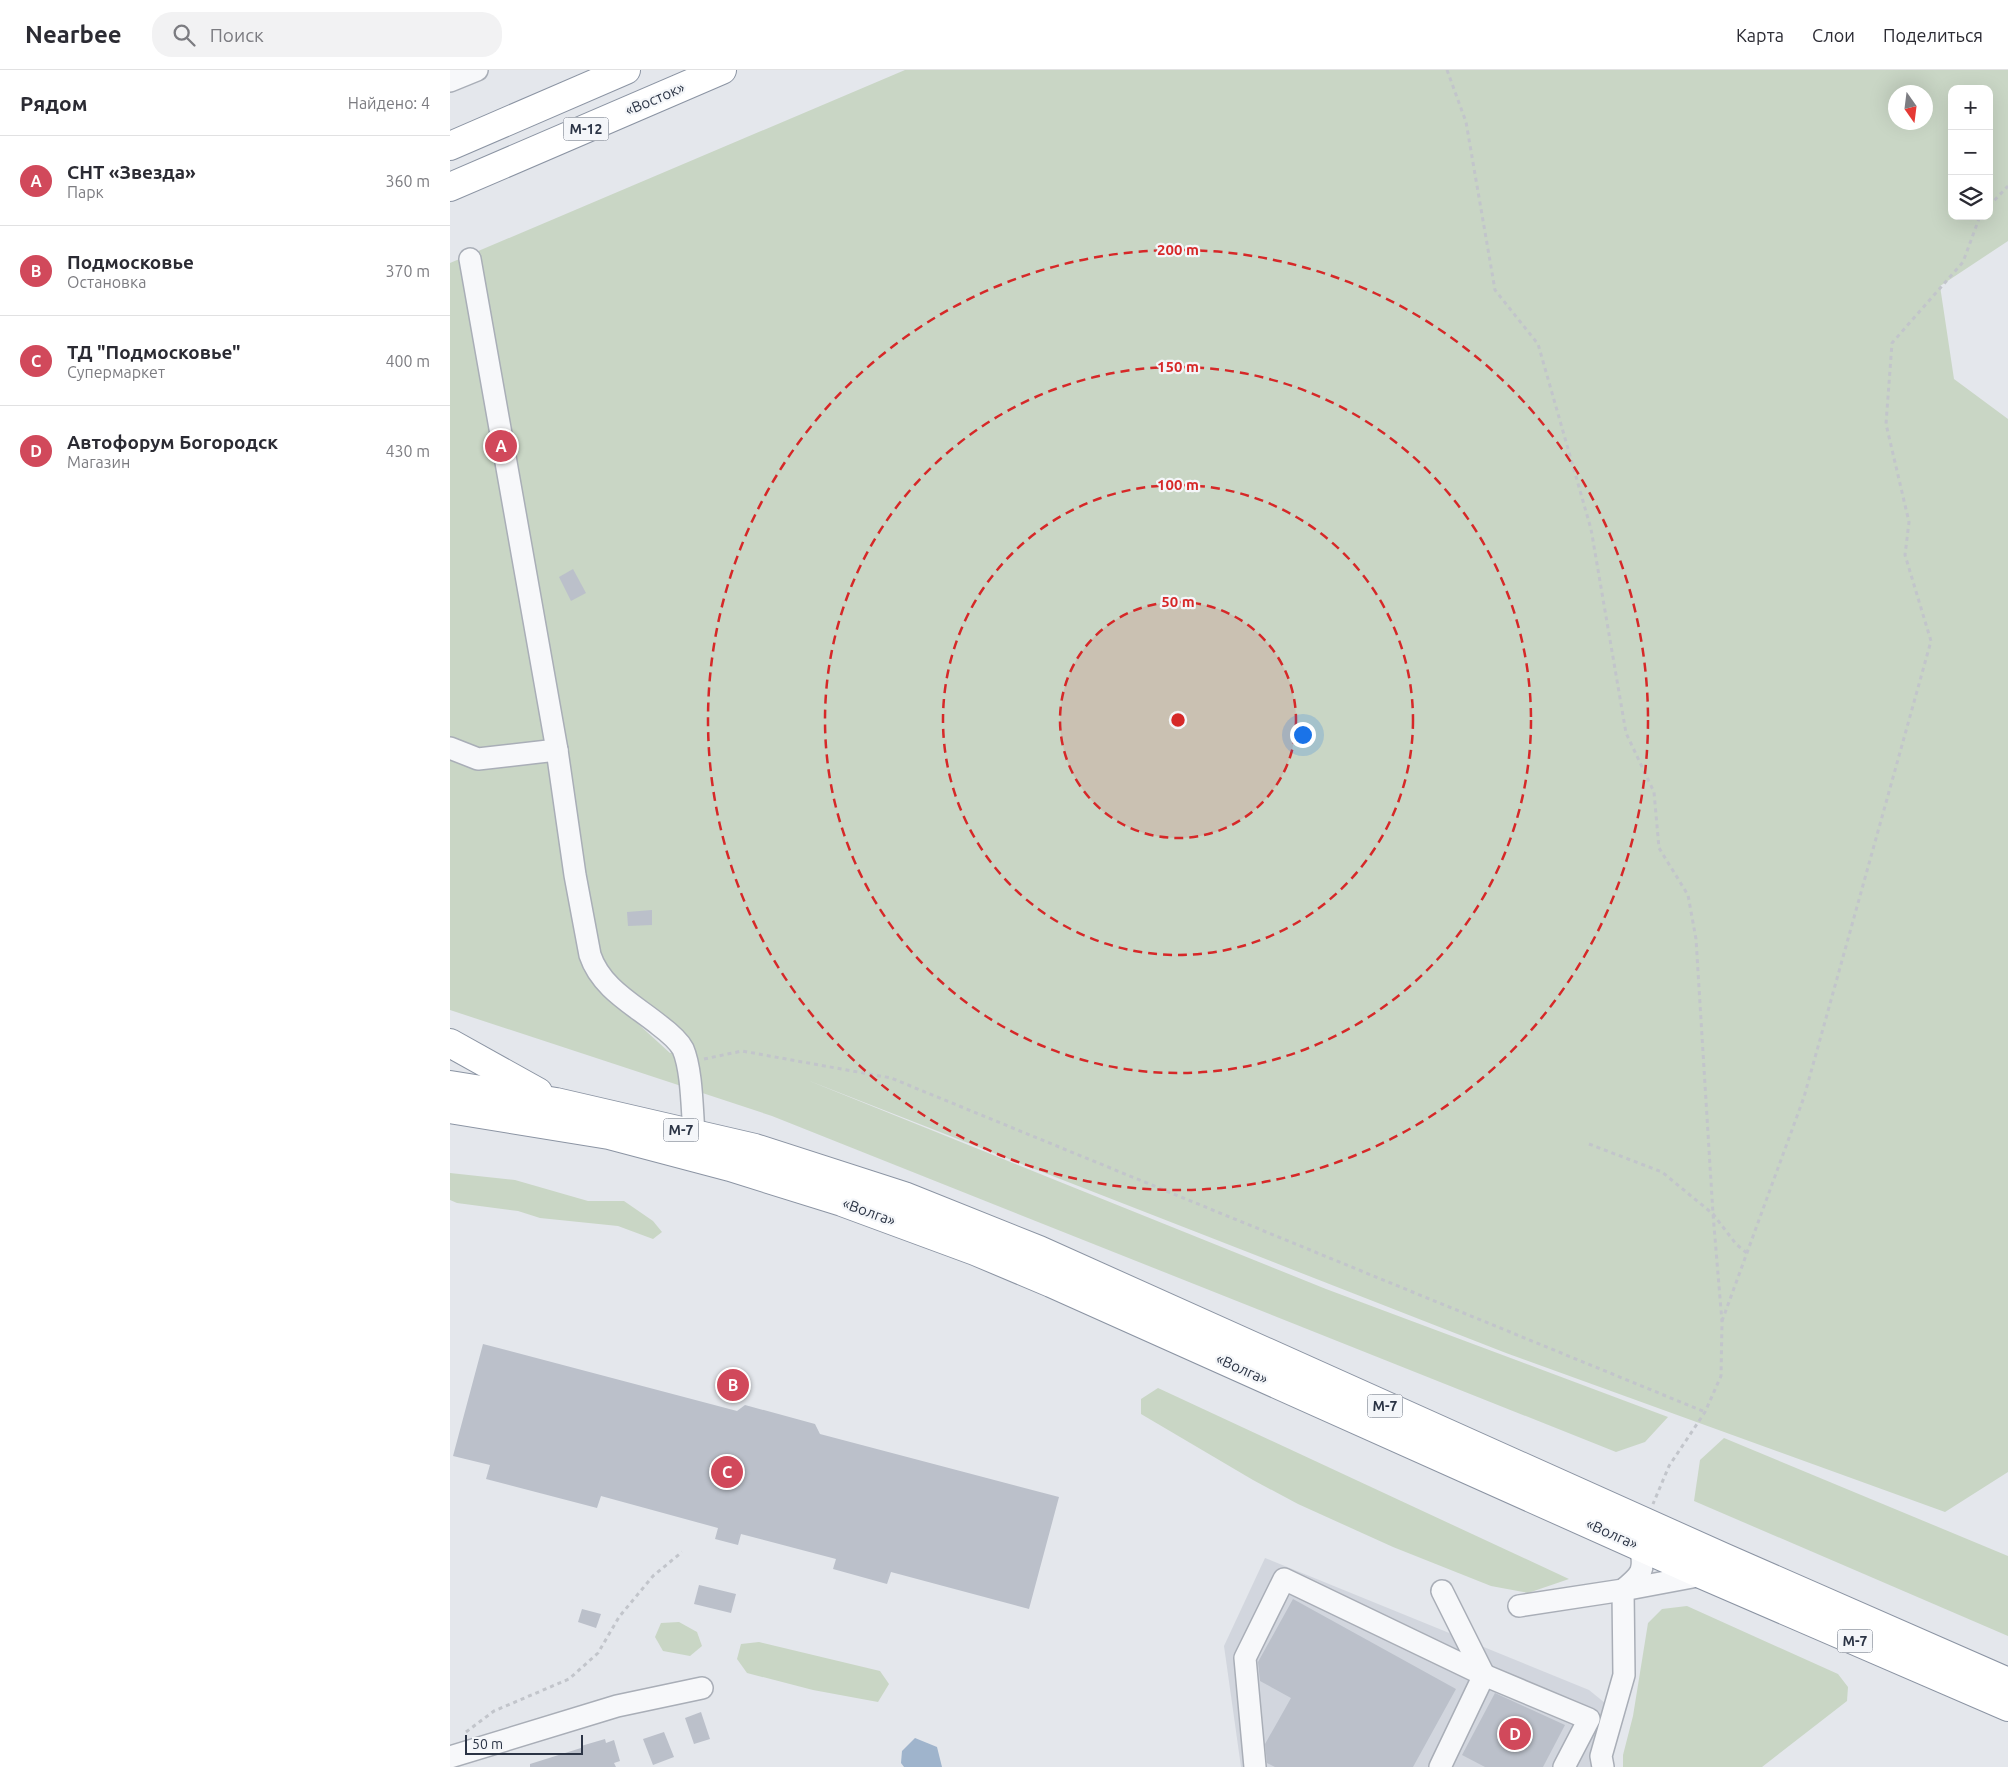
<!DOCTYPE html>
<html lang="ru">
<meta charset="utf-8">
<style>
:root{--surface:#fff;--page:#f2f2f3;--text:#2b2b33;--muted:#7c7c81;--line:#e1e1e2;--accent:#d1495b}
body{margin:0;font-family:Ubuntu,sans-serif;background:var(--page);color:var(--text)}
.controls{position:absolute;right:15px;top:15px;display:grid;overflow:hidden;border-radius:10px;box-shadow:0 5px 20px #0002}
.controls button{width:45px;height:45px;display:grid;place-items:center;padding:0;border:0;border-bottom:1px solid var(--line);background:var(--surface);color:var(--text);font:25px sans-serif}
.compass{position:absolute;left:1438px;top:15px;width:45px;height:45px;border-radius:50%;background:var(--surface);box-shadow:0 5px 20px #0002;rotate:166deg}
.scale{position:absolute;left:15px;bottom:12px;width:118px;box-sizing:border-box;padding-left:5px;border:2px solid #2b3445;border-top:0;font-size:14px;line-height:18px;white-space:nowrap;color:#2b3445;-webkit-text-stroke:4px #f4f6f9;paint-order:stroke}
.you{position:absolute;left:852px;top:664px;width:18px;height:18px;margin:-12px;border:4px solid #fff;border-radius:50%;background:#1a73e8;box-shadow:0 0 0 8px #1a73e833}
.badge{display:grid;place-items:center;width:32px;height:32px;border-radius:50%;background:var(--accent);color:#fff;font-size:16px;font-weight:700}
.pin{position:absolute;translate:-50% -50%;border:2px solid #fff;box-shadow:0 1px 5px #0006}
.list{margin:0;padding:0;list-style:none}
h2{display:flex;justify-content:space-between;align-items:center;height:65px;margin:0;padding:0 20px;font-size:21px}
h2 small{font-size:16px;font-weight:400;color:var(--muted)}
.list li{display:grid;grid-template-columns:32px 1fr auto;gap:15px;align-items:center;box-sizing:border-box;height:90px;padding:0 20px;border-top:1px solid var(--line)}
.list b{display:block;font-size:19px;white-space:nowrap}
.list p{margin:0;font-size:16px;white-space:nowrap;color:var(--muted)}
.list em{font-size:16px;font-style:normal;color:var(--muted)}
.icon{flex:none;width:28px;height:28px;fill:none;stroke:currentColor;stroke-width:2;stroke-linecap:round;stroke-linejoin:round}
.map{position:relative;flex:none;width:1558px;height:1697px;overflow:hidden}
header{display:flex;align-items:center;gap:30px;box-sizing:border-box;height:70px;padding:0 25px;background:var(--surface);border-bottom:1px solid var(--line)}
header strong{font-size:24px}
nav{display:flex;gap:28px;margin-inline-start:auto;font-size:18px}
.search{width:350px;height:45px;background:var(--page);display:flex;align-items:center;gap:12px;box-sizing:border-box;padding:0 18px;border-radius:20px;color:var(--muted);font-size:19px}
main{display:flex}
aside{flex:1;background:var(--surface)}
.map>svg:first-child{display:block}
.built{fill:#d2d6de}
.green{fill:#c9d6c5;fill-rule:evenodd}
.water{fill:#9fb4cc}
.building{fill:#bbc0ca}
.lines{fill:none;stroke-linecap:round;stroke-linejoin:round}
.minor-casing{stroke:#a9aeb7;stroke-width:24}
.highway-casing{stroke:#8b94a3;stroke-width:30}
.path{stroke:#c2c5cb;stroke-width:3;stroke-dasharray:4 4;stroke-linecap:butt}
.minor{stroke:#f7f8fa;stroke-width:21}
.highway{stroke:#fff;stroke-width:28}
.ring{fill:none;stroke:#d62828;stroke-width:2.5;stroke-dasharray:9 6}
.labels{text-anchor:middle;stroke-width:4.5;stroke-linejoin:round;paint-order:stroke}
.shield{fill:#f4f6f9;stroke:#676e7b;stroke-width:1}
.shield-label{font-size:14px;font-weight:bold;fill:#2b3445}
.street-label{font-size:15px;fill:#2b3445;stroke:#f4f6f9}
.centre{fill:#d62828;stroke:#f4f6f9;stroke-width:2.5}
.ring-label{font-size:15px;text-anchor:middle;font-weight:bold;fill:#d62828;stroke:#f4f6f9;stroke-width:4.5;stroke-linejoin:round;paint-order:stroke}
</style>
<header>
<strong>Nearbee</strong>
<div class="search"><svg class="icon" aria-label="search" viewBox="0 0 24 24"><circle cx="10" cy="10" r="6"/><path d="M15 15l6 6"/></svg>Поиск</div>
<nav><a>Карта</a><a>Слои</a><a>Поделиться</a></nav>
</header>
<main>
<aside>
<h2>Рядом<small>Найдено: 4</small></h2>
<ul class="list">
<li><span class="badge">A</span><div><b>СНТ «Звезда»</b><p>Парк</p></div><em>360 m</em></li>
<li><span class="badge">B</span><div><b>Подмосковье</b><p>Остановка</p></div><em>370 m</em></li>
<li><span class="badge">C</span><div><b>ТД &quot;Подмосковье&quot;</b><p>Супермаркет</p></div><em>400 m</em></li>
<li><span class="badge">D</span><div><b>Автофорум Богородск</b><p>Магазин</p></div><em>430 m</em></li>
</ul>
</aside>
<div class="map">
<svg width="1558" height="1697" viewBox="0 0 1558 1697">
<rect width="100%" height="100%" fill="#e4e7ec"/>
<path class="built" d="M815,1488L1139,1620L1155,1633L1147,1697H791L774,1576Z"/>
<g class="green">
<path d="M455,0H1558V171L1490,216L1504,309L1558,349V1402L1495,1442L1056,1283L357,1010L876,1219L1218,1347L1195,1372L1166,1382L322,1046L0,940V193ZM1502,19H1539V146H1502ZM1446,22H1476V52H1446ZM151,920L243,981L220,983Z"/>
<path d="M0,1103L65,1110L138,1131H174L203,1151L212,1162L203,1169L168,1156L90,1148L68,1141L7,1133L0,1130Z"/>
<path d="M708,1318L1119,1509L1078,1523L1041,1516L943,1477L848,1434L803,1410L691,1344V1329Z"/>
<path d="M1274,1368L1558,1486V1566L1244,1431L1250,1390Z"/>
<path d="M1237,1536L1388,1604L1398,1617L1397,1631L1312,1697H1173V1685L1183,1646L1198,1553L1212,1539Z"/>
<path d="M229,1552L247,1562L252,1576L240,1586L213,1581L205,1567L211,1553Z"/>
<path d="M309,1572L430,1601L439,1614L428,1632L363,1620L297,1603L287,1589L291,1574Z"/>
</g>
<path class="water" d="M465,1668L487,1677L492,1697H454L451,1693L452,1681Z"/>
<g class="building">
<path d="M123,499L136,523L121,531L109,507Z"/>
<path d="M202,840V855L178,856L177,842Z"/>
<path d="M33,1274L287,1341L295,1335L365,1354L370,1364L609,1427L579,1539L441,1502L437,1514L383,1499L386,1489L291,1464L288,1475L265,1469L268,1458L151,1426L147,1438L36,1409L40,1395L3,1386Z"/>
<path d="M249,1515L286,1524L281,1543L244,1534Z"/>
<path d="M843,1529L1006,1619L963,1697H825L817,1693L815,1674L841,1628L810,1611L808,1592Z"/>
<path d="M132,1539L151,1544L146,1558L128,1552Z"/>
<path d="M1045,1623L1115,1655L1093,1697H1035L1012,1685Z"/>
<path d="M251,1642L260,1669L244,1674L235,1648Z"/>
<path d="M214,1662L224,1687L203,1695L193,1669Z"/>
<path d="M155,1669L156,1673L164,1670L170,1691L164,1693L166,1697H80V1694L131,1678V1676Z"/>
</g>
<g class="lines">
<g class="minor-casing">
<g id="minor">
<path d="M0,11L27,0"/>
<path d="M20,189L107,680L125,805L140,885C151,918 183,934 209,955C217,961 228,970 233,979C242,1000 242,1040 244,1063"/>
<path d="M0,678L28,689L107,680"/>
<path d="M1173,1520C1191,1505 1196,1501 1190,1477"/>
<path d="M992,1521L1034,1605"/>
<path d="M1069,1536L1173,1520L1253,1505"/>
<path d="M0,1687L167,1636L252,1618"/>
<path d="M805,1697L795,1588L834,1509L1034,1605"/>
<path d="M990,1697L1034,1605L1139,1649L1114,1697"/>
<path d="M1153,1697L1151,1686L1174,1605L1173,1520"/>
</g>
</g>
<g class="highway-casing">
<g id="highway">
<path d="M0,76L176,0"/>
<path d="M0,117L272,0"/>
<path d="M0,973L88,1022"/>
<path d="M0,1015L106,1032L305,1078L454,1126L589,1180L1273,1487L1558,1612"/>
<path d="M0,1039L159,1065L280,1097L392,1132L525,1181L601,1213L1253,1505L1558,1637"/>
</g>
</g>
<g class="path">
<path d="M997,0L1016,52L1045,220L1088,274L1141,459L1176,663L1204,722L1209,778L1238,825L1246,869L1263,1144L1272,1252L1271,1306L1255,1342L1219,1396L1203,1434"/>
<path d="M1539,136L1558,116"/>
<path d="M254,989L292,981L441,1008L1255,1342"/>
<path d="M1139,1074L1212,1102L1263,1144L1286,1174L1298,1184"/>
<path d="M1272,1251L1354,1027L1481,571L1455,485L1459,452L1436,354L1442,273L1513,192L1530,146"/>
<path d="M16,1662L44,1641L119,1609L148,1583L169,1547L203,1506L232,1482"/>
</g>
<use href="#minor" class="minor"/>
<use href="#highway" class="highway"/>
</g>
<circle cx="728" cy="650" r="118" fill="#d62828" fill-opacity=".12"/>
<g class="ring">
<circle cx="728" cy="650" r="118"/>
<circle cx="728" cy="650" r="235"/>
<circle cx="728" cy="650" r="353"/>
<circle cx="728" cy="650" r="470"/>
</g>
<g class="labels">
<g class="shield">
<rect x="113.5" y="47.5" width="45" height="23" rx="4"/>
<rect x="213.5" y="1048.5" width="35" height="23" rx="4"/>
<rect x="917.5" y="1324.5" width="35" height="23" rx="4"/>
<rect x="1387.5" y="1559.5" width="35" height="23" rx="4"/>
</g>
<g class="shield-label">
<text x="136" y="64">М-12</text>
<text x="231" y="1065">М-7</text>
<text x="935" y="1341">М-7</text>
<text x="1405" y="1576">М-7</text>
</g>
<g class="street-label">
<text transform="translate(205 29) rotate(-23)" y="5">«Восток»</text>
<text transform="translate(419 1142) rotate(20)" y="5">«Волга»</text>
<text transform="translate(792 1299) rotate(24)" y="5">«Волга»</text>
<text transform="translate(1162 1464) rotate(24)" y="5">«Волга»</text>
</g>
</g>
<circle cx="728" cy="650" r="8" class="centre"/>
<g class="ring-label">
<text x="728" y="185">200 m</text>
<text x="728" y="302">150 m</text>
<text x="728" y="420">100 m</text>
<text x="728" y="537">50 m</text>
</g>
</svg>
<div class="controls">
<button>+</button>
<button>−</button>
<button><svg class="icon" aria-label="layers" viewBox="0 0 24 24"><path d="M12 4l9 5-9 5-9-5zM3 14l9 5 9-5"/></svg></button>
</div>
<svg class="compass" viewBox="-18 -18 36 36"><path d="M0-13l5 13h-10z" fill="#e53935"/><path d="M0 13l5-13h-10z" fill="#7c7c81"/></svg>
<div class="scale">50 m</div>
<div class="you"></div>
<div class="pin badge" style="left:51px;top:376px">A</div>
<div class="pin badge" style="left:283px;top:1315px">B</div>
<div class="pin badge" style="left:277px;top:1402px">C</div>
<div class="pin badge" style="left:1065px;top:1664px">D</div>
</div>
</main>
